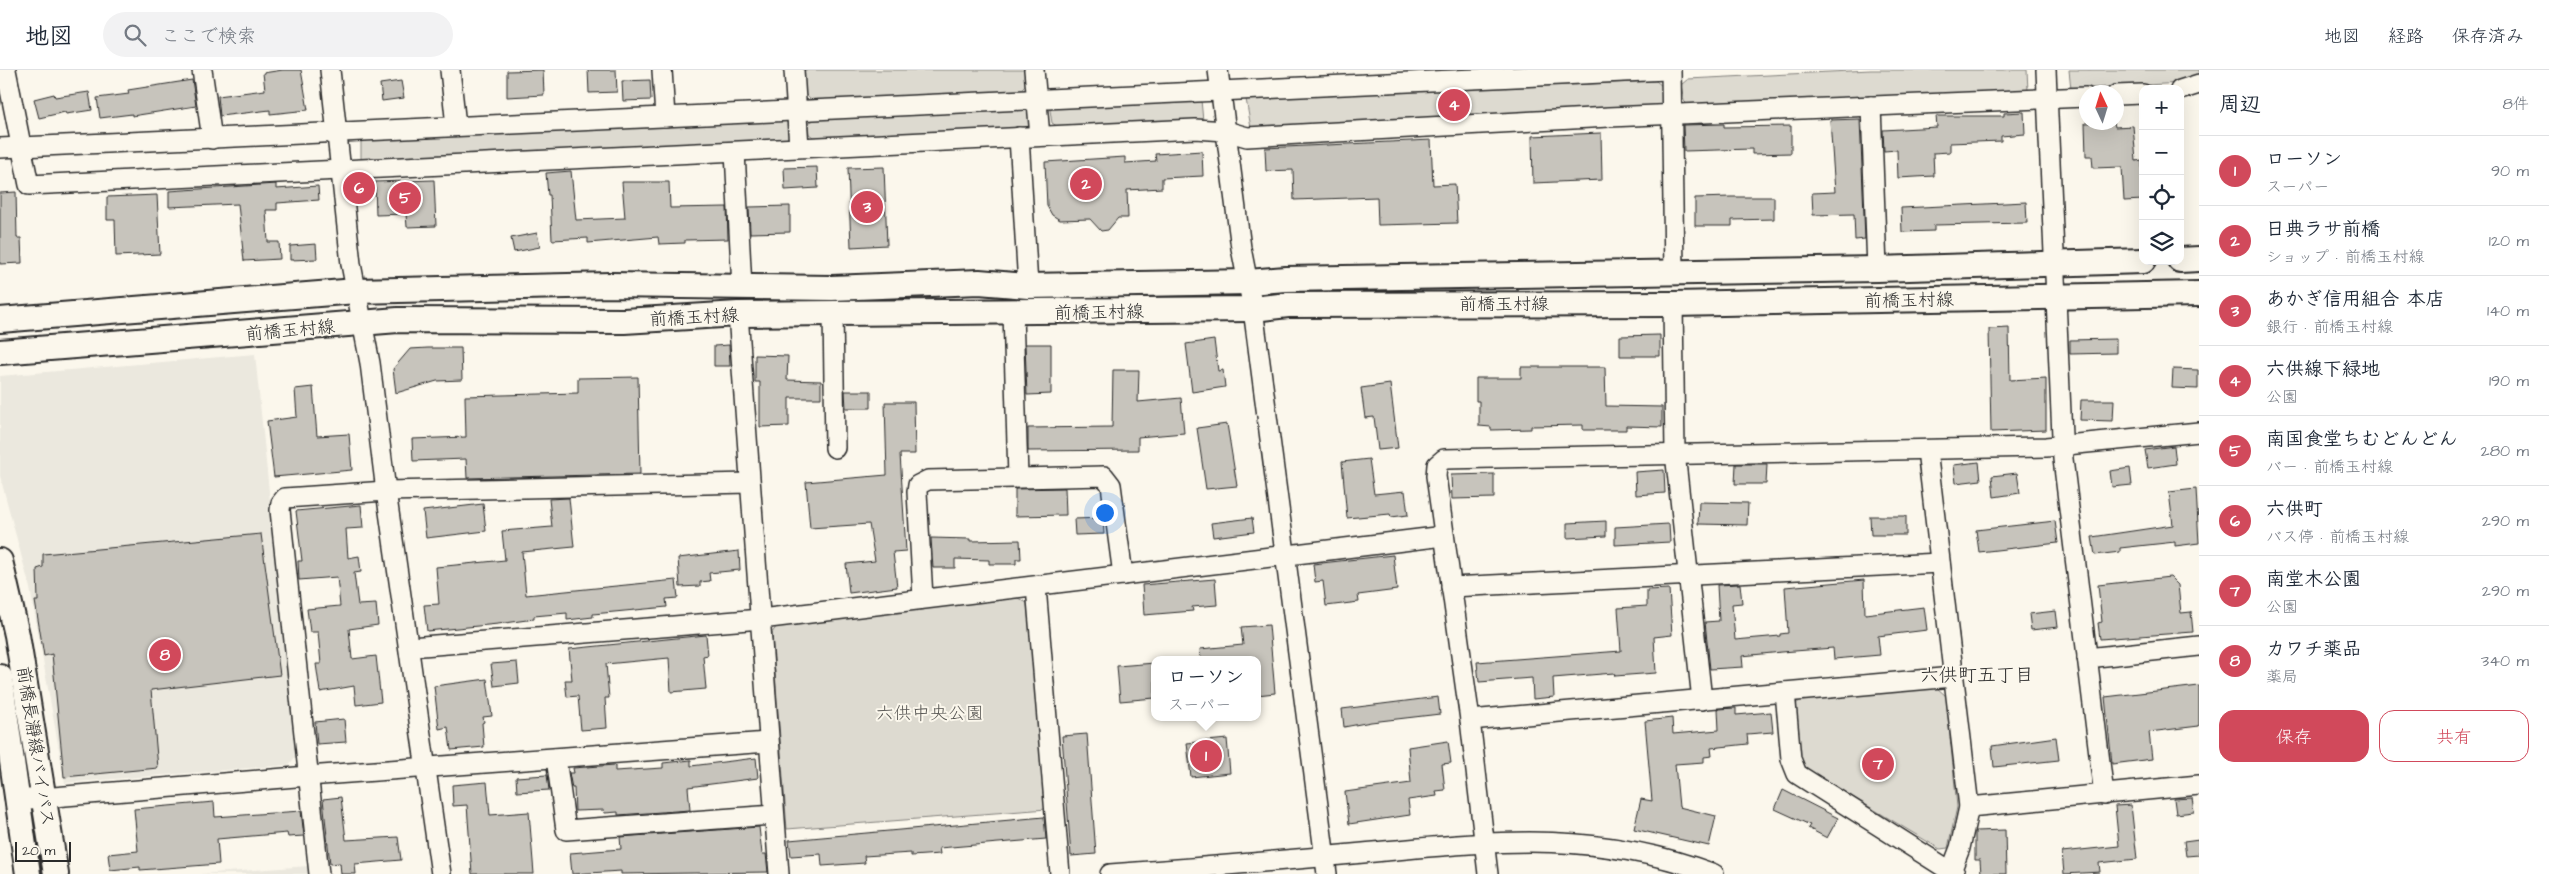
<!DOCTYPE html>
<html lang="ja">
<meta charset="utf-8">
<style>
:root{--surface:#fff;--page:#f2f2f3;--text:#1f2937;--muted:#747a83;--line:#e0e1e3;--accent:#d1495b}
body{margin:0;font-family:"Architects Daughter","Klee One",sans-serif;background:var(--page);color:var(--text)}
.controls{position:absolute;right:15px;top:15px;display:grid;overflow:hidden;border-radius:10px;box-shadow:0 5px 20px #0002}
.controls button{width:45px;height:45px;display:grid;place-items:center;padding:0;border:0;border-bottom:1px solid var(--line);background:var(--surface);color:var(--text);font:25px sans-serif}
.compass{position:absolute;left:2079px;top:15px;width:45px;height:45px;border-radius:50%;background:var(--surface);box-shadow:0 5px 20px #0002;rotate:356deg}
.scale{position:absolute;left:15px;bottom:12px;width:56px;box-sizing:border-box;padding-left:5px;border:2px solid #2b2b2b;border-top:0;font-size:14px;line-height:18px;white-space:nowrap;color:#2b2b2b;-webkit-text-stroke:4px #fbf7ec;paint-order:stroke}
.you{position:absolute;left:1104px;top:442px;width:18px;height:18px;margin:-12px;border:4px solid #fff;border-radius:50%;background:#1a73e8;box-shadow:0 0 0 8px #1a73e833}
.badge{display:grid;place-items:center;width:32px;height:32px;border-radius:50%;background:var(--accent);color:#fff;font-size:16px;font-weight:700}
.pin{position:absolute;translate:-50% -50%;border:2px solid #fff;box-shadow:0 1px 5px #0006}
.popup{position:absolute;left:1151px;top:586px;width:110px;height:65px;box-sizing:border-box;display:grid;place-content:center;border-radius:10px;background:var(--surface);filter:drop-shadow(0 1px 4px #0005);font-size:16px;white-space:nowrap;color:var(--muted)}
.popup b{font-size:19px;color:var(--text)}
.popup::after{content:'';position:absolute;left:50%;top:100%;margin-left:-10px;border:10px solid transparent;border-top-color:var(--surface)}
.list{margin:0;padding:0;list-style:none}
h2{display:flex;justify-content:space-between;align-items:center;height:65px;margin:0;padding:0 20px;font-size:21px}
h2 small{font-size:16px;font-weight:400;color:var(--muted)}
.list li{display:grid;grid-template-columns:32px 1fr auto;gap:15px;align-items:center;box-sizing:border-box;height:70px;padding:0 20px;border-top:1px solid var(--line)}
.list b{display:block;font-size:19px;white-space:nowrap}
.list p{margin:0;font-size:16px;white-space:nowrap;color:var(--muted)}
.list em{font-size:16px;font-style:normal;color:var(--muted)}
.actions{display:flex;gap:10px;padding:15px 20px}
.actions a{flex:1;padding:11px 0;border:1px solid var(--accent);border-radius:15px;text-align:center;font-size:18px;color:var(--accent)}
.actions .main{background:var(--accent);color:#fff}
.icon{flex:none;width:28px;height:28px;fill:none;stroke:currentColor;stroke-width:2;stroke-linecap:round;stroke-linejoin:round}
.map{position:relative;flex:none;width:2199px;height:804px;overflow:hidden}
header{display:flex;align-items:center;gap:30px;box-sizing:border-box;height:70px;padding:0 25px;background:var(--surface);border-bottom:1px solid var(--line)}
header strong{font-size:24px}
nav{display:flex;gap:28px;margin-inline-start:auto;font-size:18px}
.search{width:350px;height:45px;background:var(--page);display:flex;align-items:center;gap:12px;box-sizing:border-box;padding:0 18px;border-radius:28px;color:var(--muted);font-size:19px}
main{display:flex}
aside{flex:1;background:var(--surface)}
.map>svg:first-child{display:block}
.built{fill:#ebe8de}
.green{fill:#dddad0;stroke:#84827e}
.building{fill:#c7c4bc;stroke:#2b2b2b}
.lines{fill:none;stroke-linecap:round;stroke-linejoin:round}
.minor-casing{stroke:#2b2b2b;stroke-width:22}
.major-casing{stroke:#2b2b2b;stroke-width:28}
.minor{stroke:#fbf7ec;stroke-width:19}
.major{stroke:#fbf7ec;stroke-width:24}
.labels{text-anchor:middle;stroke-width:4;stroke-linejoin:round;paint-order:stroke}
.street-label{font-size:18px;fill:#2b2b2b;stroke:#fbf7ec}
.park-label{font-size:18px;fill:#585754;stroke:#fbf7ec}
.neighbourhood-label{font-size:19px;fill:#2b2b2b;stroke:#fbf7ec}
</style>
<header>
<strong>地図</strong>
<div class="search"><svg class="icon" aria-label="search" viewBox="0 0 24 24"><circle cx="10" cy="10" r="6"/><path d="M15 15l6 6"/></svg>ここで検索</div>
<nav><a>地図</a><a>経路</a><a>保存済み</a></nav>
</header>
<main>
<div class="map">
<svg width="2199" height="804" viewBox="0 0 2199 804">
<rect width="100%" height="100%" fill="#fbf7ec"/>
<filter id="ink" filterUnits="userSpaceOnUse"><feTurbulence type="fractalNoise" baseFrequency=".02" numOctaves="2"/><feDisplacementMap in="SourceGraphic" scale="10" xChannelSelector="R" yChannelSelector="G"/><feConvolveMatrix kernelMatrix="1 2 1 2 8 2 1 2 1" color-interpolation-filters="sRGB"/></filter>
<g filter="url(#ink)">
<g class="built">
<path d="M255,284L296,686L289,695L65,713L30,518L0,406V306Z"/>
<path d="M308,796L309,804H200Z"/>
</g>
<g class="green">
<path d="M804,0H1025L1027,13L1020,22L812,31L805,24Z"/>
<path d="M1871,0H2027L2028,21L1691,38L1684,31L1681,15L1688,9Z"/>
<path d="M2069,0H2199V7L2182,13L2071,19Z"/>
<path d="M1656,11L1662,16L1664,32L1658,38L1251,58L1246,29Z"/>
<path d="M1201,30L1203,51L1060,58L1052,53L1050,40L1056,36Z"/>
<path d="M1025,39L1032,40V55L1024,60L816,69L809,64L808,53L814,50Z"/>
<path d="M785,50L789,52L791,65L787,69L361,90V69Z"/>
<path d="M1018,528L1027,533L1047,739L787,759L772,563L778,554Z"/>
<path d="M1937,618L1946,626L1957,737L1948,778L1940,779L1806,699L1800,689L1795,635L1802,629Z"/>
</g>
<g class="building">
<path d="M283,0H301L308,40L270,44V40L220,46L218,26L265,20L263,3Z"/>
<path d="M543,0L544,25L507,27V1Z"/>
<path d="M588,0H616L617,22L589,23Z"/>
<path d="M192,10L196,36L132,46V44L100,48L97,28L129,24L128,20Z"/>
<path d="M650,10L651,30L623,31L622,11Z"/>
<path d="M401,11L404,28L382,31L380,14Z"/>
<path d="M89,22L92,40L66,44L65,42L39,48L34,29L54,24L55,27Z"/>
<path d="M2024,42L2025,64L2001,66V71L1950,73V82L1933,83L1934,106L1898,108L1897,80L1884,81L1883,60L1937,57L1936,46H2004V43Z"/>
<path d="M1860,49L1865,169L1855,170L1854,144L1813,145L1812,123L1835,122L1830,50Z"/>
<path d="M2114,52L2115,57L2133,56L2136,91L2142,90L2143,130L2124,131L2122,97L2093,98L2092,86H2086L2085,53Z"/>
<path d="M1724,54V57L1791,56V83L1752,84V79L1684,81L1683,55Z"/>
<path d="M1601,63L1602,110L1533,113L1532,66Z"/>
<path d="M1431,70L1433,115L1455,114L1457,153L1378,155L1377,127L1294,130L1293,100L1266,101L1265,78Z"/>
<path d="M1202,81L1203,106L1162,108V118L1127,120L1128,148H1118L1108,160L1101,161L1090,149L1060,150L1052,145L1047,136L1045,92L1125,87V93L1156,91L1155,84Z"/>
<path d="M817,97L818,118L785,120L784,98Z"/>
<path d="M884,97L887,175L851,177L848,98Z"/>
<path d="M571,101L576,150L625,148L622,112H669L670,138L727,137L728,169L685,170V173L659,174L658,167L588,173V168L552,170L550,125H548L546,103Z"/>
<path d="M434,110L436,156L407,157L406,144L376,145L375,112Z"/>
<path d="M276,114V119L318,116L319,130L277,133V140H266L268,172H279L280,189L244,191L238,134L169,137V121Z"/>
<path d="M16,122L17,168H21L22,193L0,194V123Z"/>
<path d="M157,125L160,184L116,186L115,150H107V127Z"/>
<path d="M1731,127H1774V149L1732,150V156H1695V128Z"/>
<path d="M2026,132L2027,153L1934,155V161L1902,162L1901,138Z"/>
<path d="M790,136V162L750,163L749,137Z"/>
<path d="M537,163L540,177L514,182L511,168Z"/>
<path d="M316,174L317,189L290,190V176Z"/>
<path d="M2009,258L2010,310L2046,308V360L1991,362L1989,259Z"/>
<path d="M1660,265V286H1620V266Z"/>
<path d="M2116,269V283L2070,284V270Z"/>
<path d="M1214,270L1218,301L1223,300L1225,317L1192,322L1186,274Z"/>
<path d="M1025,274H1051V324L1027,325Z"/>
<path d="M729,275L730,296H714V276Z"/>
<path d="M428,278H461L462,310L437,311L396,323L393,299L410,279Z"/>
<path d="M755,285L788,286L787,310L821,311V328H789V356L760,357V312H755Z"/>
<path d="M1521,297H1605L1606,336L1662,337V357L1626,356V360H1583V355L1531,356V359L1491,360V357L1479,356V331H1476V308H1521Z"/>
<path d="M2173,299L2198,300V319L2172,318Z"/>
<path d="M1113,300H1139L1138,332L1181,328L1184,363L1138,367V380L1028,381V358L1112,357Z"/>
<path d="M638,307L640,404L467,408L466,389L413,391L412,369L466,367L465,326L578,323V308Z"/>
<path d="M1390,314L1398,378L1378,380L1374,347L1365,348L1361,318Z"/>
<path d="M313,317L317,366L349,364L352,400L274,407L267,351L297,347L295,319Z"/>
<path d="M845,321H871V338H846Z"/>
<path d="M2081,330H2114L2113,351L2080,350Z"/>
<path d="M885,332H914L915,384H900L906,481L893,482L897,517L849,523L846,494L875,491L869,454L810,458L806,412L887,405Z"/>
<path d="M1227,354L1237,416L1206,419L1197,358Z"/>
<path d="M2174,376L2176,394L2148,398L2145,380Z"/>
<path d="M1369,389L1374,424L1405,421L1408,445L1391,447L1390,444L1347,448L1342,392Z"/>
<path d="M1979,392L1981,410L1956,413L1954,395Z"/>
<path d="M1736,394H1767L1766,414H1735Z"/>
<path d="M2130,398L2132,415L2112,417L2110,401Z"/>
<path d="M1664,400L1665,423L1636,425L1635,402Z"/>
<path d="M2017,403L2020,423L1994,427L1992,406Z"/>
<path d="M1494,404V428L1452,429L1451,405Z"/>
<path d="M1065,418L1066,445L1015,446V419Z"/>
<path d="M2196,419L2199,473L2175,476V472L2120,478V482L2095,485L2092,467L2173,455L2169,422Z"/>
<path d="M569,428L574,477L522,482L526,525L676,510L678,528L666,529L667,537L593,544V547L567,550V543L534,546V549L498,554L427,561L424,535L439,534L436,497L505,490L502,461L552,457L549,429Z"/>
<path d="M1699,432L1748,433L1747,455L1698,454Z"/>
<path d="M483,434L486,461L426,468L423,441Z"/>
<path d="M361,435L363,458L346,459L348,488L359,486L361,502L354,503L358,535L376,534L378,555L349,559L352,589L376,586L381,632L356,635L354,616L320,622L316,594H321L318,562H310L307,539L340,536L337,507L299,510L298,491H302L296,441Z"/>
<path d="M1870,446H1906V465H1871Z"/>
<path d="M1103,448L1104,464L1075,465L1074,449Z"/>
<path d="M1252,448L1254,462L1213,467L1211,453Z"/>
<path d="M1606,451V466L1567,468V453Z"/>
<path d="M2055,451L2058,473L1979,482L1976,460Z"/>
<path d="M1669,454L1670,472L1615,475V457Z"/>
<path d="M261,464L280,605L151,620L158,698L64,707L52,584L44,586L35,531H38L37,499L43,497V484Z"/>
<path d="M931,468L970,469V471L1020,470L1021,489H1016V494H989V490L955,489V498H933Z"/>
<path d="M739,481L740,500L709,503L710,511L700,512V516L680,517L678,488Z"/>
<path d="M1393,485L1397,520L1358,525L1359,532L1326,536L1323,511L1315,512L1313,494Z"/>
<path d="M2170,507L2178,515L2181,543L2191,542L2193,562L2100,569L2098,553L2102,552L2098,515Z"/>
<path d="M1215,509L1217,535L1192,537L1193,541L1144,545L1142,515Z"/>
<path d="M1864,510L1865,544L1924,537L1927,560L1878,566L1880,585L1834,589L1833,578L1782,582L1742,586L1743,597L1710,599L1705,552L1719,551L1717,515L1740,514L1742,533L1732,534L1735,570L1780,566V564L1788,563L1785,517Z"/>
<path d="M1669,519L1672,565L1654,567L1656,603L1615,606L1614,603L1553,608L1554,627L1533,629L1532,608L1479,612L1477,592L1621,581L1618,538L1647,536V520Z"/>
<path d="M2056,541L2058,557L2031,560L2029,544Z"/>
<path d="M1269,555L1275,623L1257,625V590H1201L1200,579L1243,575L1241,557Z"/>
<path d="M706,565L708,585L703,586L706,619L671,622L669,588L606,594L609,628H605L607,658L581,660L578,626L567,627L565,610H572L569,579Z"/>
<path d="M517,592L519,613L494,616L491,594Z"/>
<path d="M1155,593V628L1120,631L1117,596Z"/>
<path d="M487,609L492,646L483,647L484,652L482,653L484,677L451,680L448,657L439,659L434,616Z"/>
<path d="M2199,616V656L2149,662L2152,689L2112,694L2105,627Z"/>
<path d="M1438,627L1440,644L1371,652L1344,657L1342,639Z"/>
<path d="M1736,638V645L1771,642L1773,662L1747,664L1748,674L1711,678L1712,686L1704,687V692L1675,694L1679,737L1716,746L1709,776L1634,759L1641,729L1652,731L1645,651L1672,648L1673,664L1719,660L1718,639Z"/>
<path d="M344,649L346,672L317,674L315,652Z"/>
<path d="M1087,664L1096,784L1071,786L1062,666Z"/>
<path d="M2056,667L2059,690L1994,697L1992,676Z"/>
<path d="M1227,669L1230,703L1191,707L1187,673Z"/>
<path d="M1448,671L1451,693L1442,694L1445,720L1436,721L1437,726L1408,730L1410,745L1349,754L1345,722L1411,713L1408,677Z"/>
<path d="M756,688L758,708L688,717L690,740L618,745V742L605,743L604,740L575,741L574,718H572L569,703H574L573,698L615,695V701L663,698V693L691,690V696Z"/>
<path d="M547,705L549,720L517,722L516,707Z"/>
<path d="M487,712L490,745L529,742L534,804H472L467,735L453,736L452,715Z"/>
<path d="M1783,720L1838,748L1827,768L1808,758L1810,755L1775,739Z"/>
<path d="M341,727L346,770L398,767L401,790L355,794L356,804H341L340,793L330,794L323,729Z"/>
<path d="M2192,728L2194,742L2176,744L2174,729Z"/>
<path d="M214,732L215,747L301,741L304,766L288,767L287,763L217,769L219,794L140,800V797L110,800L108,784L138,781L134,739Z"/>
<path d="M2131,735L2137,789L2099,793L2100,802L2064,804L2062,782L2119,776L2115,736Z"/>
<path d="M1044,747L1046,769L939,778L940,784L911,786V783L864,786L865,793L822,796L821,784L791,786L789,770Z"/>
<path d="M759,757L762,784H766L768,802L621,804V801L572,804L570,783L621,779L620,767Z"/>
<path d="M2005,760L2006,804H1981L1980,790H1975V761Z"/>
<path d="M2199,769V785L2186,786L2184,771Z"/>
</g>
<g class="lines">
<g class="minor-casing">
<g id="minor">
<path d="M6,0L29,115L1195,59L1226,61L1247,67L1609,47L2086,27"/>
<path d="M202,0L212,69"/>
<path d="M330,0L351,194L370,293L386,421L441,804"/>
<path d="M450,0L456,56"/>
<path d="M662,0L665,47"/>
<path d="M794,0L799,77"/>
<path d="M1034,0L1040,66"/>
<path d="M1218,0L1241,178L1253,239L1327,804"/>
<path d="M1671,0L1674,201"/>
<path d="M2046,0L2063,389L2104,725"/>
<path d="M2180,20L2199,14"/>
<path d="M2116,25L2143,24"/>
<path d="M1871,36L1877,199"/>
<path d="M1019,67L1028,216"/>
<path d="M0,78L1667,0"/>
<path d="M735,82L742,218"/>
<path d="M1673,234L1675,383L1702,630"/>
<path d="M833,243L835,378"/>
<path d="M1013,243L1018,407"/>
<path d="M738,244L779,804"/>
<path d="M1927,380L1969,737L1960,778L1950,804"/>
<path d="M1036,517L1060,804"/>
<path d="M1451,517L1940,493"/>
<path d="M923,528L917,422L918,415L928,410L1104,406L1111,415L1123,505"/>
<path d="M410,577L761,549L1444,466"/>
<path d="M2087,588L2199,576"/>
<path d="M1785,622L1791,689L1797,704L1955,804"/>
<path d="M1470,650L1953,607"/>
<path d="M556,688L566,760L774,745"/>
<path d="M17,730L308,706L768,672"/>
<path d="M1969,737L2199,715"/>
<path d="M319,804L280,440L281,433L285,428L386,421L750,413"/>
<path d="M1110,804C1194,798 1278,791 1363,783C1488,772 1592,758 1714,804"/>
<path d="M1488,804L1470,650L1436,406L1437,395L1444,389L2046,377L2199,362"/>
</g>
</g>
<g class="major-casing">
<g id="major">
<path d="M2180,190L2199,189"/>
<path d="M0,250L356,221L611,215L832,218L979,212L1028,216L1248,212L1286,209L1877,199L2143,191"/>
<path d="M0,282L398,250L624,251L738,244L1253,239L1288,235L1673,234L2199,224"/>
<path d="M0,491L17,565L56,804"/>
<path d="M0,607L28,804"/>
</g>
</g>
<use href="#minor" class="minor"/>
<use href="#major" class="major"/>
</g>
</g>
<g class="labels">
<g class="street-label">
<text transform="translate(1909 230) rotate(-1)" y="6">前橋玉村線</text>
<text x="1504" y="240">前橋玉村線</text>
<text transform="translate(1099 242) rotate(-1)" y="6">前橋玉村線</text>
<text transform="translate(694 247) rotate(-3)" y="6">前橋玉村線</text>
<text transform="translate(290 260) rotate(-5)" y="6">前橋玉村線</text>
<text transform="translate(36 676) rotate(81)" y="6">前橋長瀞線バイパス</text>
</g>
<g class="park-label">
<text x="930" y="649">六供中央公園</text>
</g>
<g class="neighbourhood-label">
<text x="1977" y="611">六供町五丁目</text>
</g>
</g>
</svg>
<div class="controls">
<button>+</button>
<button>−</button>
<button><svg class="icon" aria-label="locate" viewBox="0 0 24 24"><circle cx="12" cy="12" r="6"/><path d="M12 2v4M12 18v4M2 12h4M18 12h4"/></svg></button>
<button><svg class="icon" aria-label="layers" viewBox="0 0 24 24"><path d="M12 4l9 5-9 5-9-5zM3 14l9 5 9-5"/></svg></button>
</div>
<svg class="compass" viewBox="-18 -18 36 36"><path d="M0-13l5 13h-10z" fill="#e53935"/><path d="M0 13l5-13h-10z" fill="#747a83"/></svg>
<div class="scale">20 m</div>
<div class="you"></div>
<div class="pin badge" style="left:1206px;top:686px">1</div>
<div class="popup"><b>ローソン</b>スーパー</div>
<div class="pin badge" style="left:1086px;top:114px">2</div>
<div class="pin badge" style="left:867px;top:137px">3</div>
<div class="pin badge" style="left:1454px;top:35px">4</div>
<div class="pin badge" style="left:405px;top:128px">5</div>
<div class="pin badge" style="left:359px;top:118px">6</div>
<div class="pin badge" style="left:1878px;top:694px">7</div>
<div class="pin badge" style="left:165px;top:585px">8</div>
</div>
<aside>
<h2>周辺<small>8件</small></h2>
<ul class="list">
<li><span class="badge">1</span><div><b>ローソン</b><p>スーパー</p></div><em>90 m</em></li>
<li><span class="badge">2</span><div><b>日典ラサ前橋</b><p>ショップ · 前橋玉村線</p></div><em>120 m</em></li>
<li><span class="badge">3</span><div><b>あかぎ信用組合 本店</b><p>銀行 · 前橋玉村線</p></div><em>140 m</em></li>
<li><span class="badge">4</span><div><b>六供線下緑地</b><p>公園</p></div><em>190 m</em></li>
<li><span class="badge">5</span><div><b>南国食堂ちむどんどん</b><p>バー · 前橋玉村線</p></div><em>280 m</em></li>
<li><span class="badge">6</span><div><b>六供町</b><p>バス停 · 前橋玉村線</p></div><em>290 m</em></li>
<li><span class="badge">7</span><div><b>南堂木公園</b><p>公園</p></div><em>290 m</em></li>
<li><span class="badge">8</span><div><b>カワチ薬品</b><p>薬局</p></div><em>340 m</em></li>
</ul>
<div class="actions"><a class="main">保存</a><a>共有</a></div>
</aside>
</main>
